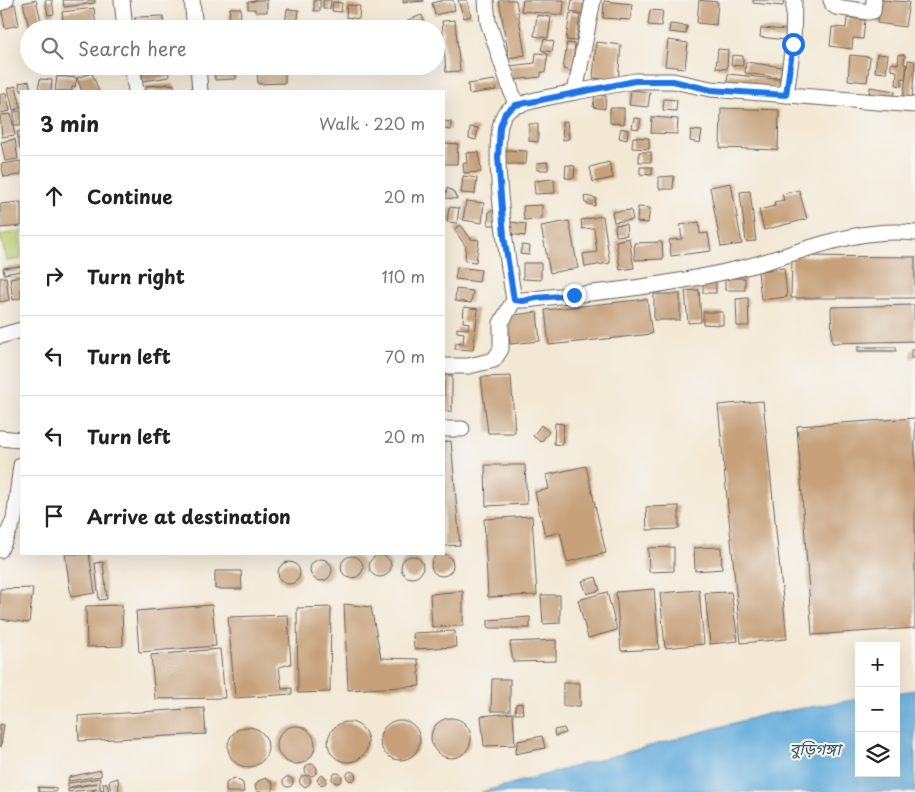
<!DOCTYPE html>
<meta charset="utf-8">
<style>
:root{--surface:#fff;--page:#f2f2f2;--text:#222;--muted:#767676;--line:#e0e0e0}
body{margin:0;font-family:"Playpen Sans","Noto Sans Bengali",sans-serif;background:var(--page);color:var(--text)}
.controls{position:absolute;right:15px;bottom:15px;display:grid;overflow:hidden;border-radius:0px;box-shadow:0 5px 20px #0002}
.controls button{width:45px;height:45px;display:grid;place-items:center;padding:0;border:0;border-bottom:1px solid var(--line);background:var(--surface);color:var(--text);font:25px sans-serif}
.stop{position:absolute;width:15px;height:15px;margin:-11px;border:4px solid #1a73e8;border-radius:50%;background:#fff}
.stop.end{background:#1a73e8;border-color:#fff;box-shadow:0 1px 5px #0008}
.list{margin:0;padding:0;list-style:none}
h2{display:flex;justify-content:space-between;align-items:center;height:65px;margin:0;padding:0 20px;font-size:21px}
h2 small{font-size:16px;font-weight:400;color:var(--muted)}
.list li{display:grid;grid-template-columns:32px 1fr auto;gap:15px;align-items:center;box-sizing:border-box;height:80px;padding:0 20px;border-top:1px solid var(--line)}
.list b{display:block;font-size:19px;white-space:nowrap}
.list em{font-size:16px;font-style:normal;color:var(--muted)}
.icon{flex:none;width:28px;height:28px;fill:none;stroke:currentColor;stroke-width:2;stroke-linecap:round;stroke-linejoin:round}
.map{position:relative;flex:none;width:915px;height:792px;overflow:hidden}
.search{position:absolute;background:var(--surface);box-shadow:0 5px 20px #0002;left:20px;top:20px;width:425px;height:55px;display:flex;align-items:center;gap:12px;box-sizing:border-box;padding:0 18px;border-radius:28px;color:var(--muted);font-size:19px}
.panel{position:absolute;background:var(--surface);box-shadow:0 5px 20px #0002;left:20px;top:90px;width:425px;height:465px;border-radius:0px}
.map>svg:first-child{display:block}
.green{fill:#bdd073;stroke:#6c7648}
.water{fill:#65addc;stroke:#40647c}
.building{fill:#c6a17a}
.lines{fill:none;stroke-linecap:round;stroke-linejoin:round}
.minor-casing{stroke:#67635c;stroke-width:17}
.minor{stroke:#fff;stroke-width:15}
.route{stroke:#1a73e8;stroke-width:6}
.labels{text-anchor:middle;stroke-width:4;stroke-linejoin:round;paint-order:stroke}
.water-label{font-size:16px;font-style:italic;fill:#395669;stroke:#f6f6f2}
</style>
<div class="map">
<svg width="915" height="792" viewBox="0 0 915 792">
<rect width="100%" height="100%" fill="#f6f6f2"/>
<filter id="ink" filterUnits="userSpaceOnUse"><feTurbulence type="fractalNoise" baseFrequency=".02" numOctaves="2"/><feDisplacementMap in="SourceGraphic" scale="10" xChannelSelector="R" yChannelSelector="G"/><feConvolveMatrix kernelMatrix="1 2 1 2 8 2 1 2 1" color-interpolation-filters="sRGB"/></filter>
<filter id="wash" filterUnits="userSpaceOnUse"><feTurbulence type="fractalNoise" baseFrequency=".0096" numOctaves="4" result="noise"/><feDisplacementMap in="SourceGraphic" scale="20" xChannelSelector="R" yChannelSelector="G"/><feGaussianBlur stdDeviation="1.12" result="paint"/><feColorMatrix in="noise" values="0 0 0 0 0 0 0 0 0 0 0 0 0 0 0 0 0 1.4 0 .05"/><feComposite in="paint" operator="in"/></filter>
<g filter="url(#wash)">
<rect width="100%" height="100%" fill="#f3e8d4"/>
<path class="green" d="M21,231V259L7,261L0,235Z"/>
<path class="water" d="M915,690V792H481L767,714L859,699V773H896V693Z"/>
<g id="blocks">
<g class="building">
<path d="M36,0L42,24L29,27L23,3Z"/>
<path d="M45,0H52L54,14L48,15Z"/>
<path d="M63,0H95V3L64,7Z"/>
<path d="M255,0H267V12H255V9H248V2L255,1Z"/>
<rect x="314" y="0" width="6" height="11"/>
<path d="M323,0H331L330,9H323Z"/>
<path d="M403,0H424V1L403,3Z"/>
<path d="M444,0H453L455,10L435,15L432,3Z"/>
<path d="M458,0H467L471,16L464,18Z"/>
<path d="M499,0H516L525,55L509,58Z"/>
<path d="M523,0H564L563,15L521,11Z"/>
<path d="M572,0H588L586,14L570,11Z"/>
<path d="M699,0L718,2L716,25L697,23Z"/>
<path d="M753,0H784L783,6L753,3Z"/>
<path d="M881,0L909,2L905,27L877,23Z"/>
<path d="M604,1L632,4L630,20L603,18Z"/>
<path d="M333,2L342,3L341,12L332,11Z"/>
<path d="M15,4L19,25L5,28L1,7Z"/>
<path d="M347,5L360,6L359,19L346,17Z"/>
<path d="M94,8L96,27L64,29L62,12Z"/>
<path d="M230,8H241L240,29H228Z"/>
<path d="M287,9L299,10L297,26L285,25Z"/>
<path d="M650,10L663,11L661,26L648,25Z"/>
<path d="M570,13L580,15L576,41L566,40Z"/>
<path d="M422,15L426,29H411L408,20Z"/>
<path d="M537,15L551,17L548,38L534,36Z"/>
<path d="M163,16L164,29H136L135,17Z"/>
<path d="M847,18L865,20L863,39L853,38L852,49L830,46L832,27L846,28Z"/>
<path d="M256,19L267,20L266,29H256Z"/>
<path d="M455,20L460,71L446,72L442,21Z"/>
<path d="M670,24L687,26L686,34L669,32Z"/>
<path d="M761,28L787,30L786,40L760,37Z"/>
<path d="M544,39L554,42L552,52L541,50Z"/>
<path d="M668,40L688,43L685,68L665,66Z"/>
<path d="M596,42L621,45L618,81L593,78Z"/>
<path d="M567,43L575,44L572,71L563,69Z"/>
<path d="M718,49L728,50L727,69L716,68Z"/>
<path d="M536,53L548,54L545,73L541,72V77L512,80L510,66L535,63Z"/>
<path d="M877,54L888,55L886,73L875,72Z"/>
<path d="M899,54L905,55L904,64L907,65L905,79L902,78V86L896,85L897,71L891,70V63L898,64Z"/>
<path d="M732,55L743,56V66L731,65Z"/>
<path d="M850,55L870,57L867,82L848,80Z"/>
<path d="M908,60L915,61L912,100L903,99Z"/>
<path d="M746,62L782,67L780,78L745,73Z"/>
<path d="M56,66H90V70L57,74Z"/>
<path d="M141,66H168L169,77L143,81Z"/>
<path d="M214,66H236V79L215,80Z"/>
<path d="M257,66H285V83L258,84Z"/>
<path d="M92,73L99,91H82L77,78Z"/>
<path d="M728,74L785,80L784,89L727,83Z"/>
<path d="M57,76L77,78L75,87H72V91H55Z"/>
<path d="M40,79L52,80L51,91L38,90Z"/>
<path d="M495,80L496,90L469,94L468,84Z"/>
<path d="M29,81L31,91H21L19,83Z"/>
<path d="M174,84L175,91H146V86Z"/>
<path d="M16,86L21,108L13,110L8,88Z"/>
<path d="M870,87L895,91L894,99L869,96Z"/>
<path d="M631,90L650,92L648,107L629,105Z"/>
<path d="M6,93L10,111L0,113V95Z"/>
<path d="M595,95L606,96L605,109L593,107Z"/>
<path d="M664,99L677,100L676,111L663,110Z"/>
<path d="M610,108H624V124L610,123Z"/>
<path d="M721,108L779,110L778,150L720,148Z"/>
<rect x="14" y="111" width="7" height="14"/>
<path d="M11,114L15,135L2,137L0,115Z"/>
<path d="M652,117L678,119L677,134L651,133Z"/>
<path d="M634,118L641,119L639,129L632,128Z"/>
<path d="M444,121L451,122V130L444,129Z"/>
<path d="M567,121L569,139L563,140L562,122Z"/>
<path d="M529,124H538V142L529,141Z"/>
<path d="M470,127L478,128L476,140L469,138Z"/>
<path d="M621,128L628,130L627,140L619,138Z"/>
<path d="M691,130L702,131L700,143L690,141Z"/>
<path d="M21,131V149H20L17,132Z"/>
<path d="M633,137L649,138V149L632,148Z"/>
<path d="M15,139L18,159L5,161L1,142Z"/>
<path d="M444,143L458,144L457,164H444Z"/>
<path d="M506,150L527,151L526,164H505Z"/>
<path d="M479,152L481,172L464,173L463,163H467L466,153Z"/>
<rect x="639" y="152" width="12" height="10"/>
<path d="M21,161V175L4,177L1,164Z"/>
<path d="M548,162V170H537V163Z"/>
<path d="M609,162L613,178L593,182L590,167Z"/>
<path d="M566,165L575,166L574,178H565Z"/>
<path d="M640,167H652V175L640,174Z"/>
<path d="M463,176L477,178L475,194L461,193Z"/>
<path d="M674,176L673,189H659V177Z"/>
<path d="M554,179L555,193L535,194L534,181Z"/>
<path d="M731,183L742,244L721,247L710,187Z"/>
<path d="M447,188L453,191L457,199L445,198Z"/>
<path d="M799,190L807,219L764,230L759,210L775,206L774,202L784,200L782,194Z"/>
<path d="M750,191L756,241L746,242L740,192Z"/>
<path d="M584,196L596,198L595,206L585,203Z"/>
<path d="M466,201L484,203L482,223L463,220Z"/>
<path d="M21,202V226L0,228V204Z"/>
<path d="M542,205V219L524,220L523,206Z"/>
<path d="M449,207L459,208L457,223L447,222Z"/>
<path d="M638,207L650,208L648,223L637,222Z"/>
<path d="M631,210L633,220L614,222L612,212Z"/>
<path d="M489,211H499L498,225H488Z"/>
<path d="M603,216L610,263L585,267L583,254L597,252L594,228L582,229L581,220Z"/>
<path d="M569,221L578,268L550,273L541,226Z"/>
<path d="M511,222L526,224L525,236L510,234Z"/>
<path d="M699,222L700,234L708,233L711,251L671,256L669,240L682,239L680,225Z"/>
<path d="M626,224L627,235L616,236L615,225Z"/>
<path d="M461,225L471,239L479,240L476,262L465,261L466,247L454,229Z"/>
<path d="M629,238L634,268L620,270L616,241Z"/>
<path d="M662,242L663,259L635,260L634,243Z"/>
<path d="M522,245L530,246L529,255L520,254Z"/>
<path d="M792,256L915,257V298H791Z"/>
<path d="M523,263H541V280L523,279Z"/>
<path d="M21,266V271L4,274L3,268Z"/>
<path d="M457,267L481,270L479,282L455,279Z"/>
<path d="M784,268L787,297L761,300L758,271Z"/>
<path d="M21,276V298L13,300L10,278Z"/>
<path d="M6,277L9,300L0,302V278Z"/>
<rect x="703" y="278" width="13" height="15"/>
<rect x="725" y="278" width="20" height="12"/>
<path d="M456,289L473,291L471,303L455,301Z"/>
<path d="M699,290L701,322L688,323L685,291Z"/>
<rect x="654" y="294" width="26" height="26"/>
<path d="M748,298L749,326H737L736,299Z"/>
<path d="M647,299L652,334L549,345L545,310Z"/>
<path d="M914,305L915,341L832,343L831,307Z"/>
<path d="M464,307L478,309L473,350L455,349L456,343L463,344L464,333L457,332V328L468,329L469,323L463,322Z"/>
<path d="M537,312L540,341L510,344L507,316Z"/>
<path d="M703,312H723V325L703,324Z"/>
<rect x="858" y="347" width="38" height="4"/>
<rect x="911" y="350" width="4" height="8"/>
<rect x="444" y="375" width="8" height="36"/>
<path d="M511,376L515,433H488L481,377Z"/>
<path d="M763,401L787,639L741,643L718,405Z"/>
<path d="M915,418V628L812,635L797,426Z"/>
<path d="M555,423L564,424L562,445L554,444Z"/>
<path d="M541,425L549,432L541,442L533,436Z"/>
<path d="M451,441L460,545L444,546V442Z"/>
<path d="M485,465H525L527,504L486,506Z"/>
<path d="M586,466L606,553L567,562L560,532L545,536L535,492L549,489L546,475Z"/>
<path d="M679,506V529L647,530L646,507Z"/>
<path d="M532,516L537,595L488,597L484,519Z"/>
<path d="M674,547V571L649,572L648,548Z"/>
<path d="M721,547L722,569L695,571L694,548Z"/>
<path d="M65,554H89L95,593L71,597Z"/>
<circle cx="442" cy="565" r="11"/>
<circle cx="380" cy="566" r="11"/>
<circle cx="352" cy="567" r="11"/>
<circle cx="412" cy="567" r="11"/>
<circle cx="321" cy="570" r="11"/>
<path d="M103,562L107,599L99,600L95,563Z"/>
<circle cx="289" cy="573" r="11"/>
<path d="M215,571H241L242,589H215Z"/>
<path d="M596,577L600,590L587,594L582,581Z"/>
<path d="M33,588L29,623L0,619V589Z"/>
<path d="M654,589L659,649L621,651L616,592Z"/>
<path d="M699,590L704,644L665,648L660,593Z"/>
<path d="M463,591V626L432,627L430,594Z"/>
<path d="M607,592L617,630L588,638L578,600Z"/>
<path d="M731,592L738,641L710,644L705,593Z"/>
<path d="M541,595H560V623L543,624Z"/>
<path d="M344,604L371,607L381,658L418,659L420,686L348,690Z"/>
<path d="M122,605L123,646L87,647L86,606Z"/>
<path d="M212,605L216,646L139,652L136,611Z"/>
<path d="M331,607L330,692L298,693L297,608Z"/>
<path d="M288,615L291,664L279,667L282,689L292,688V694L235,698L228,617Z"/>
<path d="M530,617V628H488V620Z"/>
<path d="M455,631L456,647L414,649L413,633Z"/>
<path d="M556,640V661L513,662L510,642Z"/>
<path d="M220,649L225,698L155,699L151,655Z"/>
<path d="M492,679H510V711H491Z"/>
<rect x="563" y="683" width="17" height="23"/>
<path d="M522,703L523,714H515L516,704Z"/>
<path d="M204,708L206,734L79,741L78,716Z"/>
<path d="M513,713L515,745L484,746L481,716Z"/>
<circle cx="451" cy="738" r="20"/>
<circle cx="400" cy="740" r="20"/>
<circle cx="348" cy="742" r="20"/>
<path d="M0,724L4,725L1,747L0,746Z"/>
<circle cx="296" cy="745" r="19"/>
<circle cx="248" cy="747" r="20"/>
<path d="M564,728L566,733L555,736L554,730Z"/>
<path d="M542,736L545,748L515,754L518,741Z"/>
<circle cx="311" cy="770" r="6"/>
<path d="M101,770V776L68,781L69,777Z"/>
<circle cx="351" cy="776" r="4.5"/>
<circle cx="337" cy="778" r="5"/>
<circle cx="322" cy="780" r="4.5"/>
<circle cx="305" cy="781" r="5.5"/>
<circle cx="288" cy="782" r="5"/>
<path d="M100,778V789H102V792H90L97,789L68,792V789L97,783L68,787V783Z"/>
<path d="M118,778L119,792H111L109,781Z"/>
<path d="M234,778L243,783L244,792H226V783Z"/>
<path d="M266,778L273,783L272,792H257L255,786L258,781Z"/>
<path d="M103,783H107L109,792H104Z"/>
<path d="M38,787L56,788V792H39Z"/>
</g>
</g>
</g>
<g filter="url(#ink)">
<use href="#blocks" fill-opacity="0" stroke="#67635c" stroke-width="1"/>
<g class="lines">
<g class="minor-casing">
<g id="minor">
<path d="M122,0L125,29"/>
<path d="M192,0L195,29"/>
<path d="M486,0L488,22L516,105"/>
<path d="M831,0L833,5L836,7L869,12L873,11L874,0"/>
<path d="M0,3L6,0"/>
<path d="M132,66L136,91"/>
<path d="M198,66L200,91"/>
<path d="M575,92L635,81H673L711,89L915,105"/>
<path d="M786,95L793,44L794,0"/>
<path d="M514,300C509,269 486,132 506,112C518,101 558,96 575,92L593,0"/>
<path d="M0,336L21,330"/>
<path d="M444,366H469L494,360L501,349V323L514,300C528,301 544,297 559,296C621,291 685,282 746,267C804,252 853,227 915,233"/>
<path d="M444,429H462"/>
<path d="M0,438L21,440"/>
<path d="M0,550L14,520L21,465"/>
</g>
</g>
<use href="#minor" class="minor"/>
</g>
</g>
<g class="lines" filter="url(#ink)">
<path class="route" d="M574,295L536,298L523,301L514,300L504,236L498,157L500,127L505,113L516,105L635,81H673L711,90L786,95L793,44"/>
</g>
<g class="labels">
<g class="water-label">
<text x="815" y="755">বুড়িগঙ্গা</text>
</g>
</g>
</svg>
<div class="controls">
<button>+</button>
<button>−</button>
<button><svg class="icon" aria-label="layers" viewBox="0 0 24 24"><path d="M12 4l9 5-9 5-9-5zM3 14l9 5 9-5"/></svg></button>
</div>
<div class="stop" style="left:793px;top:44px"></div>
<div class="stop end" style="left:574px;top:295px"></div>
<div class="search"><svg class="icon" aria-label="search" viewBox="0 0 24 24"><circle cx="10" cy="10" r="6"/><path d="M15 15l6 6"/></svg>Search here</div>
<section class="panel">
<h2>3 min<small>Walk · 220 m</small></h2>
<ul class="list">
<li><svg class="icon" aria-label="ahead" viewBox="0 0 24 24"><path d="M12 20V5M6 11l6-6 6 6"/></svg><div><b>Continue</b></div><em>20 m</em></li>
<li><svg class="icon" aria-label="right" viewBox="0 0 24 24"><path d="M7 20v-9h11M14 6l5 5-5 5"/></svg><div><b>Turn right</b></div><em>110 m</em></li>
<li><svg class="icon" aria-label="left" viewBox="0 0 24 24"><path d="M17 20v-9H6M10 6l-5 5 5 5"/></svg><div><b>Turn left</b></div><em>70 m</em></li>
<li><svg class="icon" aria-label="left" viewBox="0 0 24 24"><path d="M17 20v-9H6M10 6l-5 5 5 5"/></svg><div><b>Turn left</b></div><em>20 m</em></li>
<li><svg class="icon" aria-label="arrive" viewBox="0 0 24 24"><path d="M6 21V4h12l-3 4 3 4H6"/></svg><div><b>Arrive at destination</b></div></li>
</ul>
</section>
</div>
